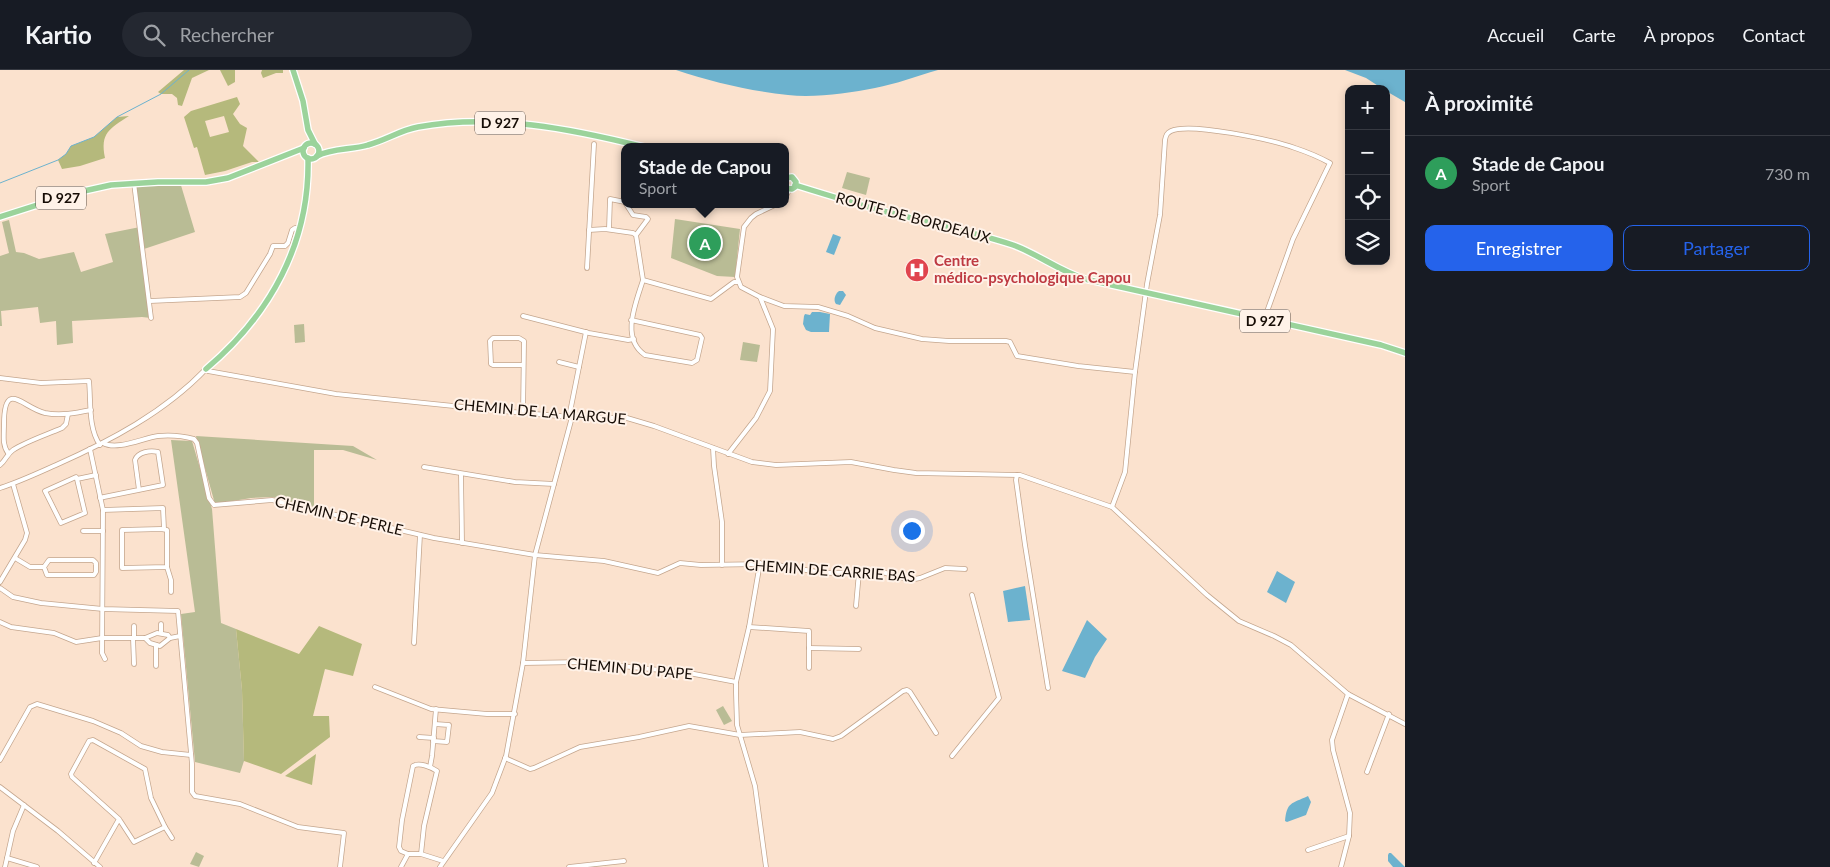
<!DOCTYPE html>
<html lang="fr">
<meta charset="utf-8">
<style>
:root{--surface:#171b24;--page:#242831;--text:#f1f3f6;--muted:#9ea1a6;--line:#363941;--accent:#2563eb}
body{margin:0;font-family:Lato,sans-serif;background:var(--page);color:var(--text)}
.controls{position:absolute;right:15px;top:15px;display:grid;overflow:hidden;border-radius:10px;box-shadow:0 2px 8px #0003}
.controls button{width:45px;height:45px;display:grid;place-items:center;padding:0;border:0;border-bottom:1px solid var(--line);background:var(--surface);color:var(--text);font:25px sans-serif}
.you{position:absolute;left:911px;top:460px;width:18px;height:18px;margin:-12px;border:4px solid #fff;border-radius:50%;background:#1a73e8;box-shadow:0 0 0 8px #1a73e833}
.badge{display:grid;place-items:center;width:32px;height:32px;border-radius:50%;background:var(--accent);color:#fff;font-size:16px;font-weight:700}
.pin{position:absolute;translate:-50% -50%;border:2px solid #fff;box-shadow:0 1px 5px #0006}
.popup{position:absolute;left:621px;top:73px;width:168px;height:65px;box-sizing:border-box;display:grid;place-content:center;border-radius:10px;background:var(--surface);filter:drop-shadow(0 1px 4px #0005);font-size:16px;white-space:nowrap;color:var(--muted)}
.popup b{font-size:19px;color:var(--text)}
.popup::after{content:'';position:absolute;left:50%;top:100%;margin-left:-10px;border:10px solid transparent;border-top-color:var(--surface)}
.list{margin:0;padding:0;list-style:none}
h2{display:flex;justify-content:space-between;align-items:center;height:65px;margin:0;padding:0 20px;font-size:21px}
h2 small{font-size:16px;font-weight:400;color:var(--muted)}
.list li{display:grid;grid-template-columns:32px 1fr auto;gap:15px;align-items:center;box-sizing:border-box;height:75px;padding:0 20px;border-top:1px solid var(--line)}
.list b{display:block;font-size:19px;white-space:nowrap}
.list p{margin:0;font-size:16px;white-space:nowrap;color:var(--muted)}
.list em{font-size:16px;font-style:normal;color:var(--muted)}
.actions{display:flex;gap:10px;padding:15px 20px}
.actions a{flex:1;padding:11px 0;border:1px solid var(--accent);border-radius:10px;text-align:center;font-size:18px;color:var(--accent)}
.actions .main{background:var(--accent);color:#fff}
.icon{flex:none;width:28px;height:28px;fill:none;stroke:currentColor;stroke-width:2;stroke-linecap:round;stroke-linejoin:round}
.map{position:relative;flex:none;width:1405px;height:797px;overflow:hidden}
header{display:flex;align-items:center;gap:30px;box-sizing:border-box;height:70px;padding:0 25px;background:var(--surface);border-bottom:1px solid var(--line)}
header strong{font-size:24px}
nav{display:flex;gap:28px;margin-inline-start:auto;font-size:18px}
.search{width:350px;height:45px;background:var(--page);display:flex;align-items:center;gap:12px;box-sizing:border-box;padding:0 18px;border-radius:28px;color:var(--muted);font-size:19px}
main{display:flex}
aside{flex:1;background:var(--surface)}
.map>svg:first-child{display:block}
.green{fill:#b9bc95}
.forest{fill:#b5b97c;fill-rule:evenodd}
.water{fill:#6cb2ce}
.lines{fill:none;stroke-linecap:round;stroke-linejoin:round}
.stream{stroke:#6cb2ce;stroke-width:1}
.street-casing{stroke:#c4a68e;stroke-width:5.5}
.primary-casing{stroke:#fff;stroke-width:8}
.street{stroke:#fff;stroke-width:4}
.primary{stroke:#9bd39b;stroke-width:5.5}
.labels{text-anchor:middle;stroke-width:4;stroke-linejoin:round;paint-order:stroke}
.shield{fill:#fff2e8;stroke:#5c5149;stroke-width:1}
.shield-label{font-size:14px;font-weight:bold;fill:#160c05}
.street-label{font-size:15px;fill:#160c05;stroke:#fff2e8}
.health-label{font-size:15px;font-weight:bold;fill:#be3a42;stroke:#fff2e8;text-anchor:start}
</style>
<header>
<strong>Kartio</strong>
<div class="search"><svg class="icon" aria-label="search" viewBox="0 0 24 24"><circle cx="10" cy="10" r="6"/><path d="M15 15l6 6"/></svg>Rechercher</div>
<nav><a>Accueil</a><a>Carte</a><a>À propos</a><a>Contact</a></nav>
</header>
<main>
<div class="map">
<svg width="1405" height="797" viewBox="0 0 1405 797">
<rect width="100%" height="100%" fill="#fbe2ce"/>
<g class="green">
<path d="M847,102L870,108L866,125L842,118Z"/>
<path d="M180,112L195,162L144,179L151,248L142,247L72,251L73,273L57,275L56,251L40,253L38,237L1,241L2,256H0V186L9,183L2,152L9,150L16,182L24,183L39,189L74,182L81,202L113,192L105,164L140,157L134,113Z"/>
<path d="M675,149L740,159L735,207L717,206L671,188Z"/>
<path d="M304,254L305,272L295,273L294,255Z"/>
<path d="M743,272L760,275L757,292L740,290Z"/>
<path d="M196,366L353,376L377,390L343,380H314V437L272,427L251,428L215,434Z"/>
<path d="M171,370L192,371L212,439L221,553L236,559L242,620L244,691L240,703L195,692L181,544L195,542Z"/>
<path d="M723,636L732,651L724,655L716,640Z"/>
<path d="M196,782L204,786L199,797L190,794Z"/>
</g>
<g class="forest">
<path d="M184,0H209L192,8L182,36L178,35L177,28L172,24H161L158,22Z"/>
<path d="M220,0H235V12L228,16Z"/>
<path d="M262,0H283V3H276L263,8L261,3Z"/>
<path d="M237,27L240,34L233,44L240,54L247,58L243,76L259,92H252L225,101L205,105L197,77L194,78L184,47L191,41ZM224,46L229,62L210,67L205,51Z"/>
<path d="M129,46C109,59 100,63 105,88L80,96L62,99L58,90L66,84L71,76L94,67L117,47Z"/>
<path d="M319,556L362,574L353,606L325,599L313,646H329L330,667L281,704L244,691L242,620L236,559L299,584Z"/>
<path d="M316,684L312,715L285,706Z"/>
</g>
<g class="water">
<path d="M676,0H938C917,6 896,14 875,18C849,23 815,28 788,25C750,21 712,12 676,0Z"/>
<path d="M1345,0H1405V32L1386,21V19H1383L1366,8Z"/>
<path d="M833,164L841,167L834,185L826,182Z"/>
<path d="M839,221H843L846,225L840,235L836,234C833,230 835,224 839,221Z"/>
<path d="M812,242H820L830,244L829,262H811L806,260L803,254L804,246L805,244L810,245Z"/>
<path d="M1277,501L1295,512L1286,533L1267,522Z"/>
<path d="M1025,516L1030,550L1008,552L1003,521Z"/>
<path d="M1087,550L1107,569L1095,587L1085,608L1062,601Z"/>
<path d="M1308,726L1311,732L1306,745L1287,752L1285,751C1287,732 1291,734 1308,726Z"/>
<path d="M1389,783H1391L1405,797H1393L1388,791V785Z"/>
</g>
<g class="lines">
<path class="stream" d="M0,113L58,90L66,84L71,76L94,67L117,47L161,24L189,0"/>
<g class="street-casing">
<g id="street">
<path d="M134,113L151,248"/>
<path d="M785,128L789,120"/>
<path d="M626,134L633,145L646,147L648,149L636,165"/>
<path d="M609,159L610,129L625,132"/>
<path d="M589,160L605,159L633,163L636,165L643,210L711,229L734,212H738"/>
<path d="M587,198L594,74"/>
<path d="M760,227L784,236L818,237L848,246L875,258L922,269L949,271H1006L1010,272L1017,286L1078,296L1135,302"/>
<path d="M150,231L240,227L246,223L270,184L273,176H285L288,173L292,160L295,158L299,159"/>
<path d="M523,246L589,263L628,270L634,269"/>
<path d="M631,250L700,265L702,268L697,290L692,293L645,285C620,268 636,233 643,210"/>
<path d="M559,292L579,297"/>
<path d="M523,295H493L491,294L490,271L493,268H519L524,271L523,343"/>
<path d="M0,308L41,313L89,311C91,331 88,358 100,375"/>
<path d="M569,347L586,262"/>
<path d="M103,373C117,381 143,368 158,366C169,365 183,366 194,369L197,373L209,428L214,435L272,430L434,468L535,485L604,491L658,503L680,493L701,495L772,494L823,503L882,502L910,510L920,508L945,498L965,499"/>
<path d="M713,378L714,396L722,452V495"/>
<path d="M90,379L103,440L102,583L105,589"/>
<path d="M8,383C2,375 4,365 4,354C4,308 23,338 45,343C61,346 76,343 91,340"/>
<path d="M728,384L756,348L770,321L773,259L760,227L741,217L737,207L744,157L751,148L756,144L777,134"/>
<path d="M0,395C6,390 7,384 13,380C27,371 46,365 62,358L66,354L68,344"/>
<path d="M424,397L515,412L554,414"/>
<path d="M461,404L462,473"/>
<path d="M1017,405L1016,410L1025,475L1048,618"/>
<path d="M77,409L85,443L61,453L45,421L76,407L77,409L96,405"/>
<path d="M0,418C19,412 38,403 56,395C110,371 165,342 206,299L208,301L336,324L523,343L572,347L627,348L654,356L752,392L776,395L851,392L894,400L916,403L1020,405L1112,437L1207,525L1239,551L1274,566L1291,575L1348,624L1405,654"/>
<path d="M100,428L104,427L163,415L158,382C150,380 138,382 135,390L139,420"/>
<path d="M1112,437L1125,402L1135,302L1147,214L1160,145L1165,70C1166,65 1167,63 1171,61C1190,52 1273,70 1295,78C1307,82 1319,87 1330,93L1293,169L1264,250"/>
<path d="M103,440L163,438L164,459"/>
<path d="M161,459L167,460V497L122,498V460Z"/>
<path d="M83,461H103"/>
<path d="M15,488L30,497H44"/>
<path d="M49,490H93L96,493V502L94,505H47L44,497Z"/>
<path d="M760,493L749,557L736,612V623L737,655L755,716L766,797"/>
<path d="M167,497L171,510V522"/>
<path d="M0,512L25,470L27,463L13,414"/>
<path d="M0,518L13,527L41,533L103,539L178,541L192,694V722L195,726L240,734L298,757L344,763L340,797"/>
<path d="M856,536L859,502"/>
<path d="M0,552L11,557L54,563L76,572L102,568H145L150,573L160,576L170,568L180,566"/>
<path d="M134,556V568"/>
<path d="M749,557L809,561V598"/>
<path d="M161,562V554"/>
<path d="M133,568L134,594"/>
<path d="M145,568L157,563L168,565L170,568"/>
<path d="M414,573L420,465"/>
<path d="M156,575V596"/>
<path d="M809,578L859,579"/>
<path d="M523,593L583,592L689,603L736,612"/>
<path d="M375,617L431,639L487,644H515"/>
<path d="M419,667L434,668"/>
<path d="M433,671L447,672L449,655L435,654"/>
<path d="M952,686L999,628L972,525"/>
<path d="M505,688L530,699L534,698L580,677L639,667L689,656L740,665L800,662L833,669L841,666L903,621L907,620L910,622L936,663"/>
<path d="M0,690L30,637L37,634L93,651L121,663L141,676L162,682L191,685"/>
<path d="M430,697L432,686L436,639"/>
<path d="M1367,702L1389,644"/>
<path d="M0,717L58,761L100,797"/>
<path d="M165,757L172,768"/>
<path d="M1308,780L1349,766L1350,743L1333,680L1332,670L1348,624"/>
<path d="M421,784L424,756L437,701C431,697 419,692 413,696L402,750L399,777L401,781L408,784H421L443,791"/>
<path d="M7,788L37,797"/>
<path d="M94,793L119,749L134,772L165,757L151,728L145,699L93,670L89,671L71,704L72,707L119,749"/>
<path d="M5,797L13,761L24,735"/>
<path d="M401,797L408,784"/>
<path d="M440,797L492,723L506,686L523,593L535,485L572,347"/>
<path d="M569,797L624,791"/>
<path d="M1341,797L1349,766"/>
</g>
</g>
<g class="primary-casing">
<g id="primary">
<path d="M293,0L303,31L308,60L315,74"/>
<circle cx="311" cy="81" r="8"/>
<path d="M317,86C332,78 352,80 368,75C386,70 401,60 418,57C493,43 572,59 644,77"/>
<path d="M785,108L792,107L796,112L795,117L792,119L785,118"/>
<path d="M795,115C827,125 859,135 891,143C932,153 973,162 1013,175C1038,184 1059,201 1085,209L1381,275L1405,283"/>
<path d="M0,147L75,123L111,115L158,112H206L228,108L304,78"/>
<path d="M206,299C270,245 310,173 308,88"/>
</g>
</g>
<use href="#street" class="street"/>
<use href="#primary" class="primary"/>
</g>
<defs>
<g id="hospital-disc" transform="scale(1.25)"><circle r="9.5" fill="#e0444e" stroke="#fff2e8"/><path d="M-5-5h3v3.5h4V-5h3V5h-3V1.5h-4V5h-3Z" fill="#fff"/></g>
</defs>
<g fill-rule="evenodd">
<use href="#hospital-disc" x="917" y="200"/>
</g>
<g class="labels">
<g class="shield">
<rect x="475" y="41.5" width="50" height="23" rx="4"/>
<rect x="36" y="116.5" width="50" height="23" rx="4"/>
<rect x="1240" y="239.5" width="50" height="23" rx="4"/>
</g>
<g class="shield-label">
<text x="500" y="58">D 927</text>
<text x="61" y="133">D 927</text>
<text x="1265" y="256">D 927</text>
</g>
<g class="street-label">
<text transform="translate(913 148) rotate(15)" y="5">ROUTE DE BORDEAUX</text>
<text transform="translate(540 342) rotate(5)" y="5">CHEMIN DE LA MARGUE</text>
<text transform="translate(339 446) rotate(13)" y="5">CHEMIN DE PERLE</text>
<text transform="translate(830 501) rotate(4)" y="5">CHEMIN DE CARRIE BAS</text>
<text transform="translate(630 599) rotate(5)" y="5">CHEMIN DU PAPE</text>
</g>
<g class="health-label">
<text x="934" y="196">Centre<tspan x="934" dy="17">médico-psychologique Capou</tspan></text>
</g>
</g>
</svg>
<div class="controls">
<button>+</button>
<button>−</button>
<button><svg class="icon" aria-label="locate" viewBox="0 0 24 24"><circle cx="12" cy="12" r="6"/><path d="M12 2v4M12 18v4M2 12h4M18 12h4"/></svg></button>
<button><svg class="icon" aria-label="layers" viewBox="0 0 24 24"><path d="M12 4l9 5-9 5-9-5zM3 14l9 5 9-5"/></svg></button>
</div>
<div class="you"></div>
<div class="pin badge" style="left:705px;top:173px;background:#2e9e5b">A</div>
<div class="popup"><b>Stade de Capou</b>Sport</div>
</div>
<aside>
<h2>À proximité<small></small></h2>
<ul class="list">
<li><span class="badge" style="background:#2e9e5b">A</span><div><b>Stade de Capou</b><p>Sport</p></div><em>730 m</em></li>
</ul>
<div class="actions"><a class="main">Enregistrer</a><a>Partager</a></div>
</aside>
</main>
